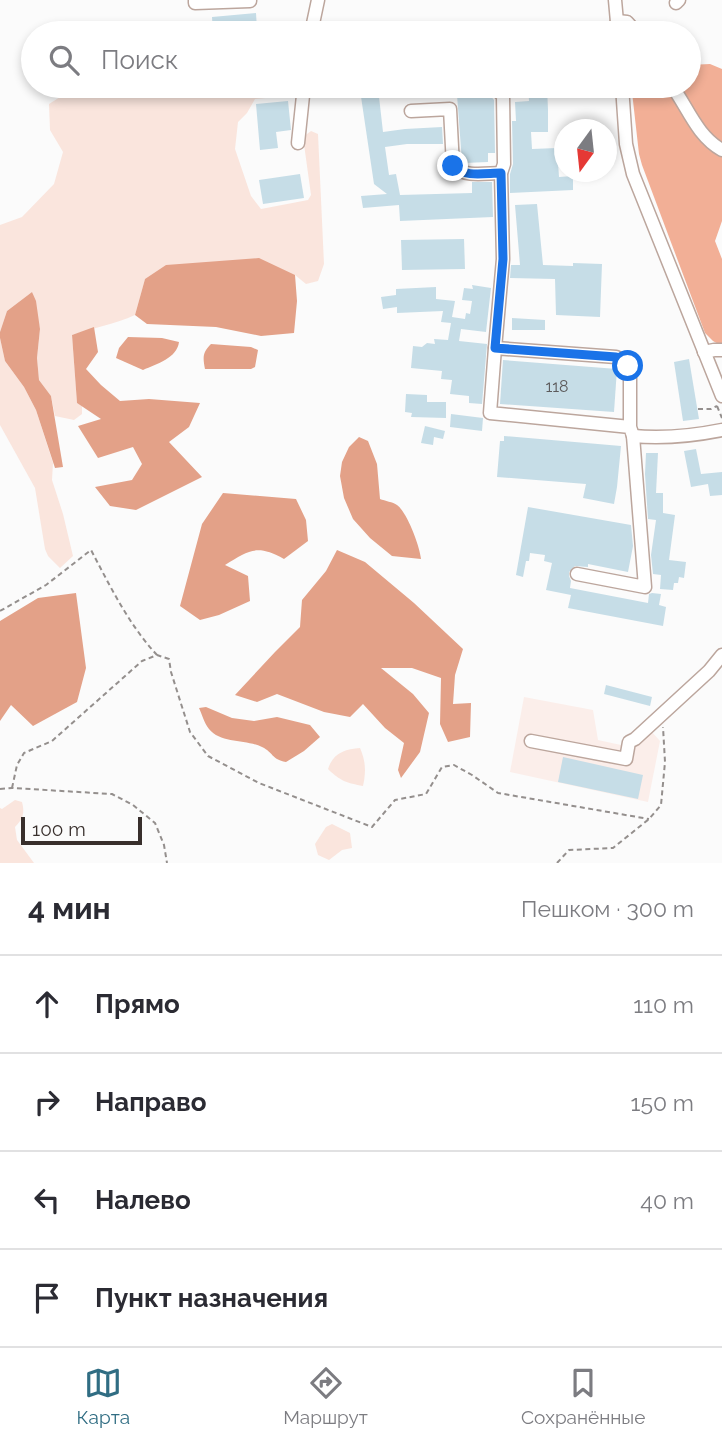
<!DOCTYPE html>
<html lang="ru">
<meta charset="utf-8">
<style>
:root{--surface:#fff;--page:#f7f7f7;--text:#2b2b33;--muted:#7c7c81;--line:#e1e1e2;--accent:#306d83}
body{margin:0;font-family:Raleway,sans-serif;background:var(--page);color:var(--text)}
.compass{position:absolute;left:554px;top:119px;width:63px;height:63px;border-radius:50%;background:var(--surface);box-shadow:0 4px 10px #0003;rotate:195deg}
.scale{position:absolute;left:21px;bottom:18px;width:121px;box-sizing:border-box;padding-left:7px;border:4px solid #382f2c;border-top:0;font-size:19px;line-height:24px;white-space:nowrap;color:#382f2c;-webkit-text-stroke:5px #fbfbfb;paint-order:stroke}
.stop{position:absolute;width:21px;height:21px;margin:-16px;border:5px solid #1a73e8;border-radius:50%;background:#fff}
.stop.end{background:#1a73e8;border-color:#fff;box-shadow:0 2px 7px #0008}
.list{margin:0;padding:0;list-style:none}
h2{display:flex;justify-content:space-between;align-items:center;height:91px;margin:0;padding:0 28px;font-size:30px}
h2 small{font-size:23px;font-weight:400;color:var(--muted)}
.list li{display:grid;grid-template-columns:46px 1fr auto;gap:21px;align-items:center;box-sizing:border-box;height:98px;padding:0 28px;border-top:2px solid var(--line)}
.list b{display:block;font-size:26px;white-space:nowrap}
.list em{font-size:23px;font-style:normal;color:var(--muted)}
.icon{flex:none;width:38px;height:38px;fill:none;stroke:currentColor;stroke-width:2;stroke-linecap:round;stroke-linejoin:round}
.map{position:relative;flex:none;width:722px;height:863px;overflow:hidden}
.search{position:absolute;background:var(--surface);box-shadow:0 4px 10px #0003;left:21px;right:21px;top:21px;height:77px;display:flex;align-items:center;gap:18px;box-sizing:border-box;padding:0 24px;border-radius:38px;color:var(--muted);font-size:26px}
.sheet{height:483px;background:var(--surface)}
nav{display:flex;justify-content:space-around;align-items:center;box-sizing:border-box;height:98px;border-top:2px solid var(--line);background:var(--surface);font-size:19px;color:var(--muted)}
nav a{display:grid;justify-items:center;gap:4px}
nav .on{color:var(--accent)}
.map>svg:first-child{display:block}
.built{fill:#fbeeea}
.green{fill:#fae5dd}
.forest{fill:#f2af96}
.water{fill:#e3a188}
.building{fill:#c6dde7}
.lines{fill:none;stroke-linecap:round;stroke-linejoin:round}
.minor-casing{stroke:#bca69d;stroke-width:15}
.path{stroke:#948f8d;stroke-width:2;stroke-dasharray:5 3.5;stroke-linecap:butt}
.minor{stroke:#fff;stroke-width:12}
.route{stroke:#1a73e8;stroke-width:9}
.labels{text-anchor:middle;stroke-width:6;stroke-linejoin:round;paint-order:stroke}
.number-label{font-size:16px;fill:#5c5a5b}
</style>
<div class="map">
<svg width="722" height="863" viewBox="0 0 722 863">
<rect width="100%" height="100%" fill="#fbfbfb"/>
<path class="built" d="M524,697L593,710L598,740L621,745L631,735L650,730L660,741L648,802L510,772Z"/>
<g class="green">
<path d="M163,86H294L293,89L287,96L255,99L247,113L238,122L235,149L251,196L261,209L308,200L311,195L303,137L311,131L318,134L324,264L318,281L306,284L295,275L145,279L135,315C115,324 93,328 72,335L77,403L82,406V414L74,420L55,416L51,396L39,380L37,358L40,329L32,292L7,311L0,332V225L22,217L54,184L63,152L50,130L49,104L68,92L88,97L114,94L136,89H157Z"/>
<path d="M0,338L5,361L24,387L36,410L53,463L52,480L63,514L73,556L60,568L48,556L45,549L35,488L0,425Z"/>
<path d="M360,748C366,762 366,772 363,786C347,783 340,781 328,769C333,753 345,749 360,748Z"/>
<path d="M15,800L22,802C25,813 23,819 15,827L17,840L34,863H0V808L2,809Z"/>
<path d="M332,824L350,833L352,848L342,850L329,860L318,855L315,844L326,827Z"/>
</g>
<path class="forest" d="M710,64L722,69V221L715,241L722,259V346L713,341L705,333L642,165L639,154L632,92L634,86H689V65Z"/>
<g class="water">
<path d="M259,258L295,275L297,301L294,333L261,336L216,327L147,324L135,315L145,279L166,265Z"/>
<path d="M32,292L36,301L40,329L37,358L39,380L51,396L63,467L55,468L36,410L24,387L5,361L0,338V332L7,311Z"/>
<path d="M94,327L98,352L86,369L101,385L120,401L149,399L200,403L189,427L169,442L202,477L136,510L110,506L95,487L132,480L142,464L133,447L98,458L78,426L101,419L77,403L72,335Z"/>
<path d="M128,337L162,338L179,342C177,358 157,364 143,370L116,358L119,348Z"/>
<path d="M211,344L251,347L258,350L255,367L251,369H205C203,358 202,353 211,344Z"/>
<path d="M359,437L368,441L377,464L380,499C385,501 393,502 397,505C407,512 420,547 421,559L392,556L370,538L353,519L344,498L340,476L342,462L349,447Z"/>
<path d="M223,493L296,499L306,520L308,541L284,559C257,544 249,550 225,565L248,576L250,601L219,615L200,620L180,606L202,524Z"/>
<path d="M337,550L365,562L414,603L463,649L455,675L453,704L471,703L470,737L448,742L440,724L441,678L412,668H381L413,694L429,713L420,752L401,778L398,770L404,743L385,728L363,704L350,717L324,712L277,694L257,702L235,695L275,652L300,627L302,600L326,571Z"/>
<path d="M76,593L86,668L77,702L33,726L11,705L0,721V621L38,598Z"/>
<path d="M206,707L232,718L254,721L277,717L310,725L320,737L304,751L286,762C271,759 274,753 262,747C246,739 221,744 209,729C204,723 202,714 199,708Z"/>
</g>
<g class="building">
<path d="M256,13L257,29L213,33L212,17Z"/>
<path d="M528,86H547L548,110V132H531L532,149L557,148L559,177L573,176V190L510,193V174L513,164L512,121H516L515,102L529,101Z"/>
<path d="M378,88L383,132L405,129L442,127L443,144H407L385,147L389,175L396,174L400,195L472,193V182H492L493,217L400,221L399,205L363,208L361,196L387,194L374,184L360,90Z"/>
<path d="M489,94L494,100L495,153H488V162L464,163L462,162L457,95Z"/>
<path d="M288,101L291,130L276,132L278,148L260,150L256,104Z"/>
<path d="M300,174L304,198L263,204L259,180Z"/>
<path d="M537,204L543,265L573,266V263L602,264L600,317L556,315L555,279L510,278L511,265H520L515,205Z"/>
<path d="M464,239L465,269L402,270L401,240Z"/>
<path d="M472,285L491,288L486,332L461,329L459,341L487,344L482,404L469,403V396L450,394L452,380L441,379L442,371L411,368L413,346L422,347L427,343L435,344L434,339L448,340L451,323L441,322L443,311L397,313V307L383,309L381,297L396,295V289L436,287V299L455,301L452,317L465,319L466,313L470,314L472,301L462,300L464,288L473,289Z"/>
<path d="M512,318L545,320V330H512Z"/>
<path d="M689,359L699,419L683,421L674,362Z"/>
<path d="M503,360L617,369L614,412L500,404Z"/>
<path d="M406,394L427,395V402H446V418L411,417L412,413L405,412Z"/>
<path d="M451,414L483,418L482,431L450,427Z"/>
<path d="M425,426L445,431L443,439L434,437L433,445L421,443Z"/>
<path d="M504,436L621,446L617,487L614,504L583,498L586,484L497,477L500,441H504Z"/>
<path d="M696,449L701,474L722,472V495L710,496L708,484L691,487L684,451Z"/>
<path d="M646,453H658L656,493H663V513L675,515L669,560L686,562L684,578L679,577L678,583H674L673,590L660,589L661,575L653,574L651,555L656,520L648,519L645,474Z"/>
<path d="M528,507L631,525L633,546L628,572L588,564V567L575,566L569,572V576L571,581L570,588L648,603L649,594L652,593L661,594L659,605L666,607L663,626L568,608L571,595L546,590L552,563L544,561L545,555L530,553L529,561H526L523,577L516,575Z"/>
<path d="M606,685L652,697L650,706L604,694Z"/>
<path d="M563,757L643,775L638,799L558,782Z"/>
</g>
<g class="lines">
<g class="minor-casing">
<g id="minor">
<path d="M195,0V3L250,1"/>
<path d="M615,0L618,33"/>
<path d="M676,3L679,0"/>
<path d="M617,21L627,22L637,33"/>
<path d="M311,33L318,0"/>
<path d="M493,86L503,96L504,164L501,173L503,259L495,348"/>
<path d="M622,86L626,144L633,174L722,396"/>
<path d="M672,86C688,108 697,136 722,150"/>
<path d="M411,111L450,109L453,166C465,178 486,173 501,173"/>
<path d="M298,143L304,86"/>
<path d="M704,352L714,350H722"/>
<path d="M630,427L490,413L495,348L616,357C623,360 627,363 630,370V427L633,436"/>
<path d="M577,574L645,587L633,436C663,439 692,436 722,430"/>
<path d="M531,741L626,759L629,742L635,739L709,671L722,655"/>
</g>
</g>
<g class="path">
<path d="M717,406L722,418"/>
<path d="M698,409H711L717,406"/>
<path d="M0,611L46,585L91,550C110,586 129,625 157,655"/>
<path d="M12,788L17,765L24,753L52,741L142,661L157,655L169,659L171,672L190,732L208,756L259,783L372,827L395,800L426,794L442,767L454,765L472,775L498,793L649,819"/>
<path d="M0,789L12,788L112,794L133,805L155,823L164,845L167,863"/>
<path d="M557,863L569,850L613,848L649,819L661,805L665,762L663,727"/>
</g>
<use href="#minor" class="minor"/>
</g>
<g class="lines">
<path class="route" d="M453,166C464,178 486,173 501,173L503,259L495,348L616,357L622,359L628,366"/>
</g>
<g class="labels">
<g class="number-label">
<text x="557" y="392">118</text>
</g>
</g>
</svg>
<svg class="compass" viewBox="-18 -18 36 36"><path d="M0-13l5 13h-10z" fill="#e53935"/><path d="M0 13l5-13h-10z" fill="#7c7c81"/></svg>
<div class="scale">100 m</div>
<div class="stop" style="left:628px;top:366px"></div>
<div class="stop end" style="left:453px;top:166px"></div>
<div class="search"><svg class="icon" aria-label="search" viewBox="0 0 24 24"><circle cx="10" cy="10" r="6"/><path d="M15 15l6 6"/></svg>Поиск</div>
</div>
<section class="sheet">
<h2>4 мин<small>Пешком · 300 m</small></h2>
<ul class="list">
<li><svg class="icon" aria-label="ahead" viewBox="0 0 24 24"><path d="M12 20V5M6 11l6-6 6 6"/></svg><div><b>Прямо</b></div><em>110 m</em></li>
<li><svg class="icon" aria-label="right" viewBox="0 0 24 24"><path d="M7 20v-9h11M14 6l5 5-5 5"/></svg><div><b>Направо</b></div><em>150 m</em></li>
<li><svg class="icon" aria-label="left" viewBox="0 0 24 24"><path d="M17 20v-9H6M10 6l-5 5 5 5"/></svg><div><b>Налево</b></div><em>40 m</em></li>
<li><svg class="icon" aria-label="arrive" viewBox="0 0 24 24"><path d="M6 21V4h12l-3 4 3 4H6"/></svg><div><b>Пункт назначения</b></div></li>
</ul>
</section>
<nav>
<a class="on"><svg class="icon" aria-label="map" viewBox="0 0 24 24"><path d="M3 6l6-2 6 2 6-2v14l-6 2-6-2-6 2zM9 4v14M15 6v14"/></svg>Карта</a>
<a><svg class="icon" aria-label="directions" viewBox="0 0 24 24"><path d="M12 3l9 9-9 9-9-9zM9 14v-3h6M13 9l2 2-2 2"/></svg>Маршрут</a>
<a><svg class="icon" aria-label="saved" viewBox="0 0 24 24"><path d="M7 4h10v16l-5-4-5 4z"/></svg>Сохранённые</a>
</nav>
